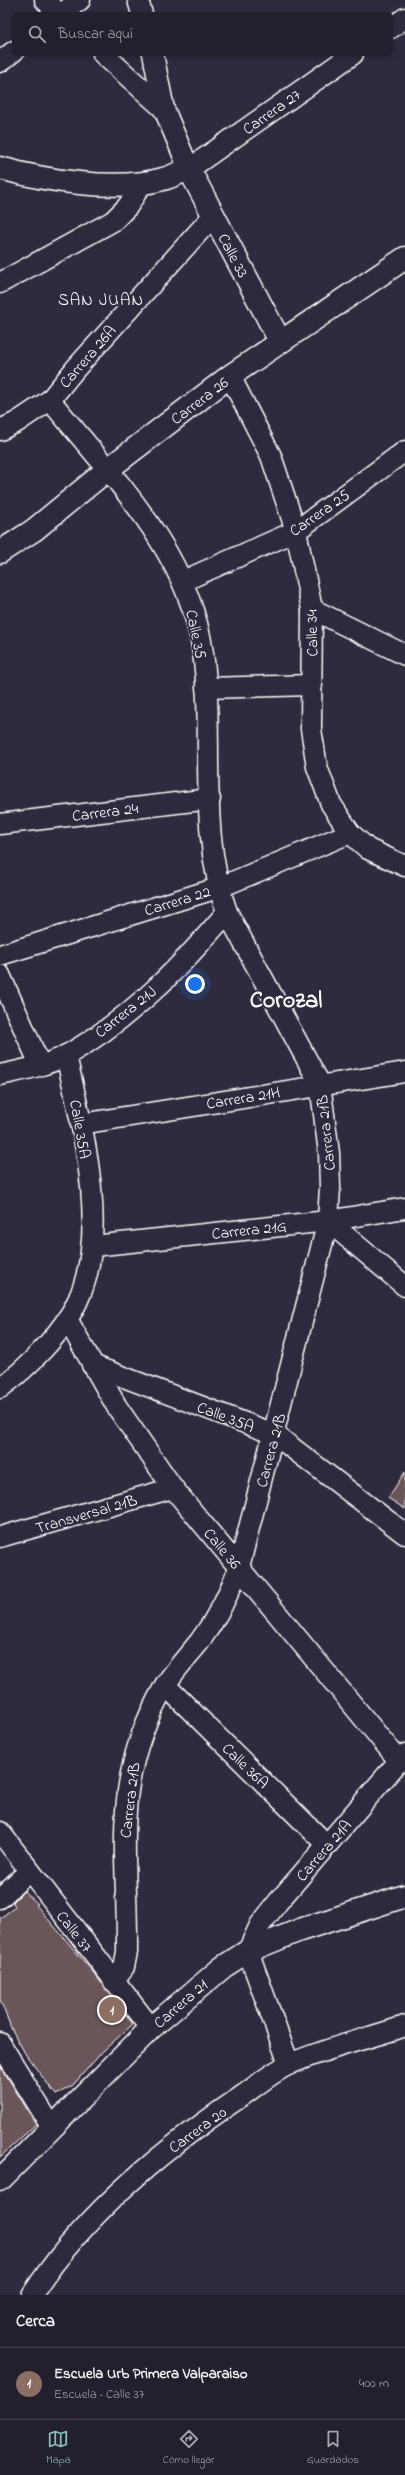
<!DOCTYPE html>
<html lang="es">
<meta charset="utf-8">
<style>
:root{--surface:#23202e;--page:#2f2d3a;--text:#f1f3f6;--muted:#a3a3aa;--line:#403e4a;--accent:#8bbbb9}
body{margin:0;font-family:"Indie Flower",sans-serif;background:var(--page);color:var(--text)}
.you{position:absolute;left:195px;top:984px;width:14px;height:14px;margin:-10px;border:3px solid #fff;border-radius:50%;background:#1a73e8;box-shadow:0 0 0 6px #1a73e833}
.badge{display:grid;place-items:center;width:26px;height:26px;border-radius:50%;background:var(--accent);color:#fff;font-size:13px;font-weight:700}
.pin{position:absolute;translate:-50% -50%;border:2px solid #fff;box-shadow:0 1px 4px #0006}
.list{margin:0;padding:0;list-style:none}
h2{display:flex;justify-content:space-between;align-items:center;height:52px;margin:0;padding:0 16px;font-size:17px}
h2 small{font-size:13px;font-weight:400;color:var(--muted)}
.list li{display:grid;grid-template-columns:26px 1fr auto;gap:12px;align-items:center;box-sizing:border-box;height:72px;padding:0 16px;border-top:1px solid var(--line)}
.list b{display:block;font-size:15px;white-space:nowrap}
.list p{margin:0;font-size:13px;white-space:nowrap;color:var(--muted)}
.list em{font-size:13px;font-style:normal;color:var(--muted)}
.icon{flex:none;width:22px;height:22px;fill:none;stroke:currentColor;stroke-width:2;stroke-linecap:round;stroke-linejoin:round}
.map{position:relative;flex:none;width:405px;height:2295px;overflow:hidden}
.search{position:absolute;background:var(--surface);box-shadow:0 2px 6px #0003;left:12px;right:12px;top:12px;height:44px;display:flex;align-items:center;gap:10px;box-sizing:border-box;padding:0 14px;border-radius:6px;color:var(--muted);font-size:15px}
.sheet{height:124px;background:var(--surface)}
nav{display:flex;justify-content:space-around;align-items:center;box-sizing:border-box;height:56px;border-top:1px solid var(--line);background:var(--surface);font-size:11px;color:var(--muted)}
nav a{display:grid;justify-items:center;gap:2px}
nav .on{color:var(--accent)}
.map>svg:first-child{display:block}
.building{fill:#6a5658;stroke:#fff}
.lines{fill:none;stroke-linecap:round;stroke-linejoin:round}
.minor-casing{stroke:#fff;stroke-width:23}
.tertiary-casing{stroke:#fff;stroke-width:25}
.secondary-casing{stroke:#fff;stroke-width:25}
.minor{stroke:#2f2a3d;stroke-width:20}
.tertiary{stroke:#2f2a3d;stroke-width:22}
.secondary{stroke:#2f2a3d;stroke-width:22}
.labels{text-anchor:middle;stroke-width:4;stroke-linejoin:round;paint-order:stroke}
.street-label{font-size:16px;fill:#fff;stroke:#2f2a3d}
.neighbourhood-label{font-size:17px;letter-spacing:1px;fill:#fff;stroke:#2f2a3d}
.town-label{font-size:24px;font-weight:bold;fill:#fff;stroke:#2f2a3d}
</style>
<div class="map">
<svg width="405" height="2295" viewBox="0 0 405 2295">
<rect width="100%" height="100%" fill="#2f2a3d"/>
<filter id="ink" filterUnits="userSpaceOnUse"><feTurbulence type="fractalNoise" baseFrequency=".025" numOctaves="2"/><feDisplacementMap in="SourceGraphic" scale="8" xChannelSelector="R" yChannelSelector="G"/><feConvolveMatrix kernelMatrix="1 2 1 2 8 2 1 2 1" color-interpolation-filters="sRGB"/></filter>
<g filter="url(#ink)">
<g class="building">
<path d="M405,1472V1509L388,1498Z"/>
<path d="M24,1891L38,1904L36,1905L93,1972L133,2024L103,2051L73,2085L56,2095L26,2055L12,2030L0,2000V1918L15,1907L13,1902Z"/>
<path d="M0,2065L36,2124L0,2157Z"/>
</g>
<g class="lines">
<g class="minor-casing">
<g id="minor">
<path d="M45,0L59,14"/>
<path d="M138,0L142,14"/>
<path d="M61,14L80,0"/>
<path d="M391,28L405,18"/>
<path d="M103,54L164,109"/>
<path d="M153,54L164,109L189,169L353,54"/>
<path d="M0,62L14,51"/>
<path d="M0,283L113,221L128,206L142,183"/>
<path d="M230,376L271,456L296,531L312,609L311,729L317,767L331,804L350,833L368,849L405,866"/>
<path d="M50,400C112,477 189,551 203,653C215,738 197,831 227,912L320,1084L329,1153L330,1187L328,1221L239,1567C229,1595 217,1618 200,1641C188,1656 174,1671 164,1687C110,1781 128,1850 127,1952L124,1967L113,1981"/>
<path d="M0,430L17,422L50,400L76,368L213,216"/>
<path d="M183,581L296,531L405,451"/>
<path d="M312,609L405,655"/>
<path d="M206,688L312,685"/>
<path d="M0,824L210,799"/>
<path d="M0,955L218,888L350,833"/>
<path d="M0,975L40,1065"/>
<path d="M0,1075C22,1070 46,1066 67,1055C130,1019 181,967 227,912"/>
<path d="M81,1124L405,1072"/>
<path d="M328,1221L405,1286"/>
<path d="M93,1246L328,1221L405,1208"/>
<path d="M67,1319L117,1407L173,1488L400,1762"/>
<path d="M92,1365L274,1434L405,1534"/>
<path d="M0,1388C28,1368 64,1331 78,1300C110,1230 82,1127 66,1055"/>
<path d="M0,1537L173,1488"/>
<path d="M165,1685L327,1845"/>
<path d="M0,1832L151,2028"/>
<path d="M0,1898L29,1871"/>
<path d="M0,2043L52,2127"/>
<path d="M289,2064L248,1951L260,1925L278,1902L405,1754"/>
<path d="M32,2295C83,2215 162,2150 239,2098C255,2087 272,2072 290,2064C326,2048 367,2039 405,2026"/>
</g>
</g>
<g class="tertiary-casing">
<g id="tertiary">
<path d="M0,168C46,181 117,192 163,179C172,177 180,172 189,169L280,341"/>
<path d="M0,2180L151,2028L223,1967L248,1951L300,1930L405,1896"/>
</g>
</g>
<g class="secondary-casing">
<path id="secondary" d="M0,552L34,530L107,470L230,376L405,258"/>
</g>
<use href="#minor" class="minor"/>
<use href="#tertiary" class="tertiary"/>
<use href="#secondary" class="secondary"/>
</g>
</g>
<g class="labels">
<g class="street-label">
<text transform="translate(271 111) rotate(-35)" y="6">Carrera 27</text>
<text transform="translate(234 255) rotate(62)" y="6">Calle 33</text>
<text transform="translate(87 356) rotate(-49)" y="6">Carrera 26A</text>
<text transform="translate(199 400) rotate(-37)" y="6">Carrera 26</text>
<text transform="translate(319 512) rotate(-35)" y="6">Carrera 25</text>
<text transform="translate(311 633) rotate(-91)" y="6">Calle 34</text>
<text transform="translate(197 634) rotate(78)" y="6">Calle 35</text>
<text transform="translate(105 811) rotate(-7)" y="6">Carrera 24</text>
<text transform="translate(177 900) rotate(-17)" y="6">Carrera 22</text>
<text transform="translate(125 1011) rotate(-38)" y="6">Carrera 21J</text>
<text transform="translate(243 1097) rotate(-9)" y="6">Carrera 21H</text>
<text transform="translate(81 1129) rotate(80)" y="6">Calle 35A</text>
<text transform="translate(325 1133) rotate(-96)" y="6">Carrera 21B</text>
<text transform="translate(249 1229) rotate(-6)" y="6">Carrera 21G</text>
<text transform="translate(226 1416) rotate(21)" y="6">Calle 35A</text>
<text transform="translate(270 1450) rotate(-75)" y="6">Carrera 21B</text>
<text transform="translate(86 1513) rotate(-16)" y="6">Transversal 21B</text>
<text transform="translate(223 1548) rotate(50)" y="6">Calle 36</text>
<text transform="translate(246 1765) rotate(44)" y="6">Calle 36A</text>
<text transform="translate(129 1800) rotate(-83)" y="6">Carrera 21B</text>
<text transform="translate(323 1850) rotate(-49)" y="6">Carrera 21A</text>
<text transform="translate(75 1931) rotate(52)" y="6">Calle 37</text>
<text transform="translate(180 2003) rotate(-41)" y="6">Carrera 21</text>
<text transform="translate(197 2129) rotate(-36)" y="6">Carrera 20</text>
</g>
<g class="neighbourhood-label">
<text x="101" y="305">SAN JUAN</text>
</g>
<g class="town-label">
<text x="286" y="1007">Corozal</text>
</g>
</g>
</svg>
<div class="you"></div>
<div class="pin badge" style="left:112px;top:2010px;background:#8d6e63">1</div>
<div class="search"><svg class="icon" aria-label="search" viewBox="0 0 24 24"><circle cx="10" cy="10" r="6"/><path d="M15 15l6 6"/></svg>Buscar aquí</div>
</div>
<section class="sheet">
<h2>Cerca<small></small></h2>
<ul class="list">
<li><span class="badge" style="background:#8d6e63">1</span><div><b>Escuela Urb Primera Valparaiso</b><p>Escuela · Calle 37</p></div><em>400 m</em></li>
</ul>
</section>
<nav>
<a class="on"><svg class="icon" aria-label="map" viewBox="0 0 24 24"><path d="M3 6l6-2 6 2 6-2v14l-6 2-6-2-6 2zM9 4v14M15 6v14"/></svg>Mapa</a>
<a><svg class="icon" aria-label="directions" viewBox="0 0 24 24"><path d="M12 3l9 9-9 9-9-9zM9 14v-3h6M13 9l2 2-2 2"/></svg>Cómo llegar</a>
<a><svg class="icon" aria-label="saved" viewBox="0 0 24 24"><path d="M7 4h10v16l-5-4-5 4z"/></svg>Guardados</a>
</nav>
